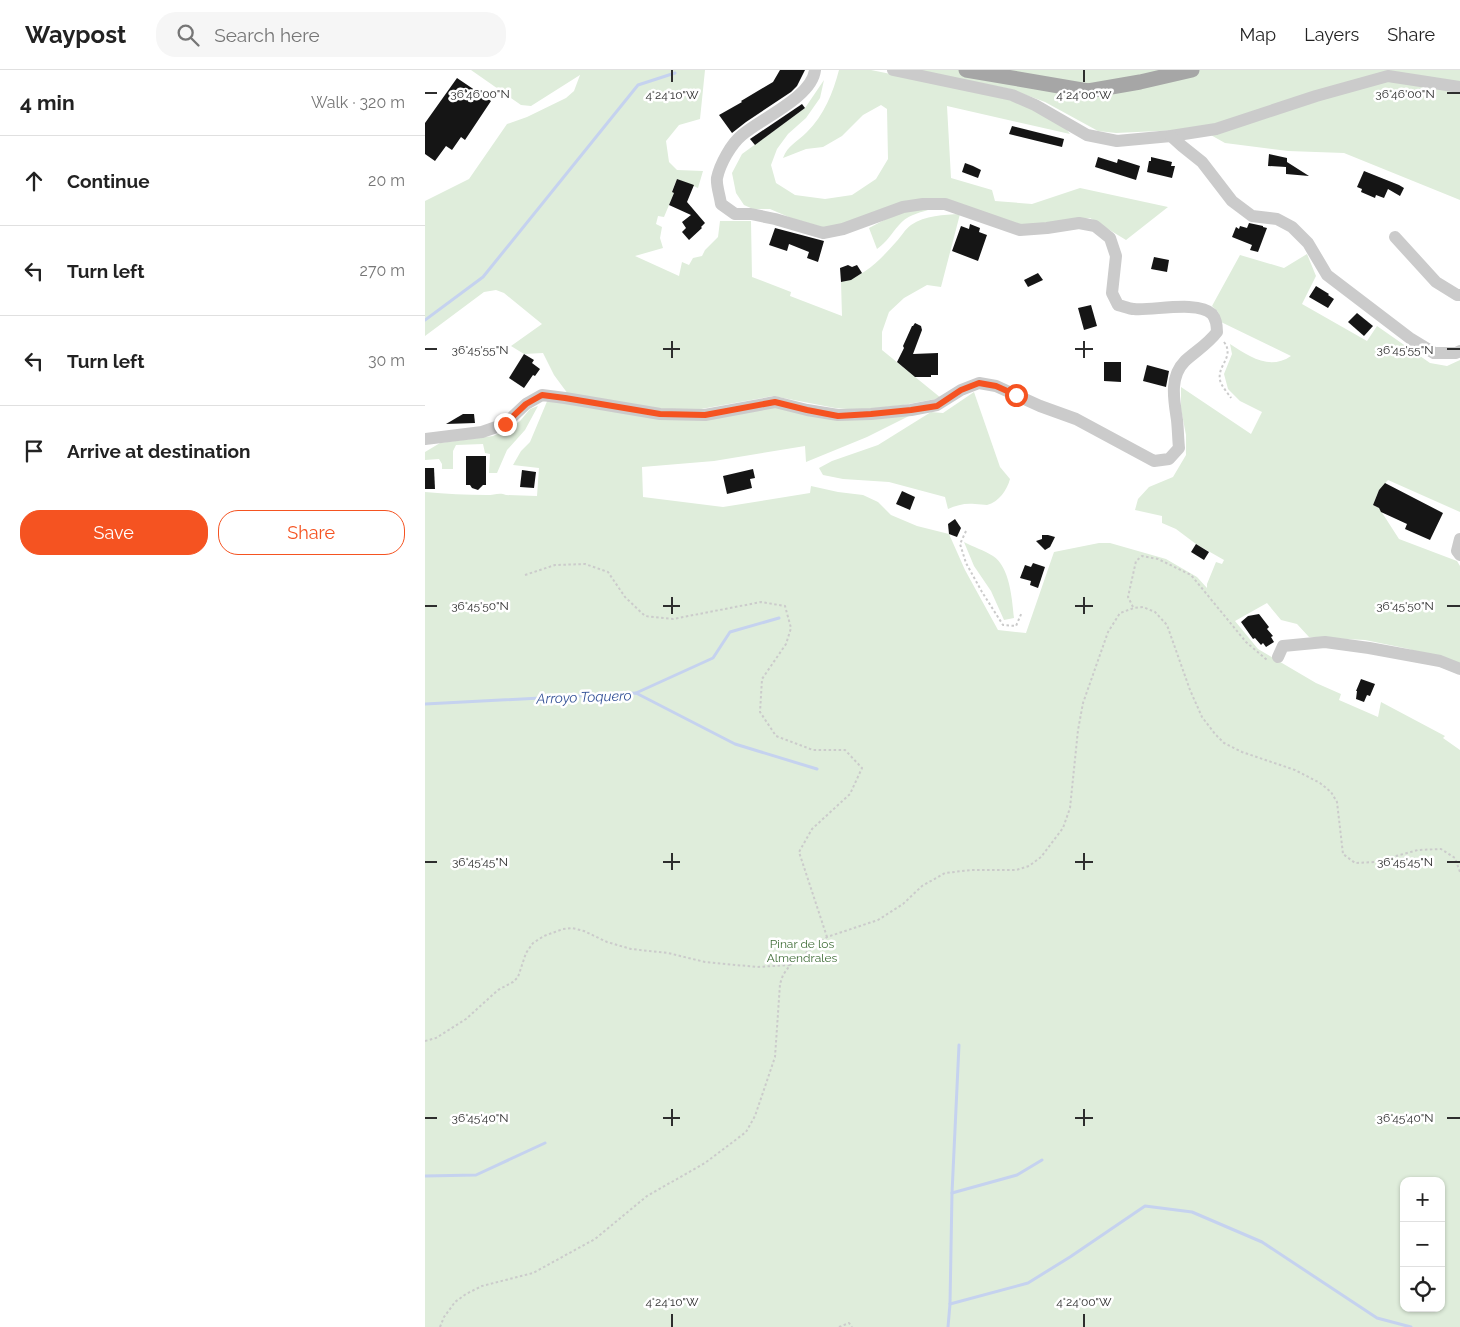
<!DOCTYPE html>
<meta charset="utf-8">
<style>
:root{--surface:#fff;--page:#f6f6f6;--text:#222;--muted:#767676;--line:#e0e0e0;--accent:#f55321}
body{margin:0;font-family:Raleway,sans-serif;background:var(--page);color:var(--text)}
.controls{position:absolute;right:15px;bottom:15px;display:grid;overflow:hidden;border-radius:10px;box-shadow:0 1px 4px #0004}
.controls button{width:45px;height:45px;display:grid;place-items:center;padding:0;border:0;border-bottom:1px solid var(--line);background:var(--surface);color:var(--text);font:25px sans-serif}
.stop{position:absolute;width:15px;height:15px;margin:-11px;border:4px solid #f55321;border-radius:50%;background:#fff}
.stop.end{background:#f55321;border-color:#fff;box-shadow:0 1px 5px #0008}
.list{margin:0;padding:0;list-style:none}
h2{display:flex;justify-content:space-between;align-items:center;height:65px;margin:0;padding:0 20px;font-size:21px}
h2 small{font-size:16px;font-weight:400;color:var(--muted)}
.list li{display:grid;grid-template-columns:32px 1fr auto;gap:15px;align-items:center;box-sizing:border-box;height:90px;padding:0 20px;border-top:1px solid var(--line)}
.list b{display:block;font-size:19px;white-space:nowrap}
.list em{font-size:16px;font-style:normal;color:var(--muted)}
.actions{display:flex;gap:10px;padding:15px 20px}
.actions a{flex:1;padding:11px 0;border:1px solid var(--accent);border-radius:20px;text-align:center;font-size:18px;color:var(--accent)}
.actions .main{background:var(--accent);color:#fff}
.icon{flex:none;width:28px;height:28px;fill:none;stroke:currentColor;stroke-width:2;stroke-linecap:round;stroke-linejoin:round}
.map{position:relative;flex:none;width:1035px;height:1257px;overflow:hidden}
header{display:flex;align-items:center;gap:30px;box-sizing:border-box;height:70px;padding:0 25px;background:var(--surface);border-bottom:1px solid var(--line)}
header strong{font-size:24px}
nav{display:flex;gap:28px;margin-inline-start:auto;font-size:18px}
.search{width:350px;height:45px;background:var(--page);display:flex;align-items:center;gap:12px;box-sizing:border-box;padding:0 18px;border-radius:20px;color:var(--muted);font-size:19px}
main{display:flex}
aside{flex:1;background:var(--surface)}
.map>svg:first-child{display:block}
.green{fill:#dfeddb;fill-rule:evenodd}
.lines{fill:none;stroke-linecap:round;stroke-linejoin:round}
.stream{stroke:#c5d2ef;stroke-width:3}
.building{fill:#151515}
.path{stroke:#cbcbcb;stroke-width:2;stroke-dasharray:2.5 2.5;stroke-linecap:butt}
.minor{stroke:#cbcbcb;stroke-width:12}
.major{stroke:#a6a6a6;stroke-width:15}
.route{stroke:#f55321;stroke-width:6}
.ticks{fill:none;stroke:#2e2e2e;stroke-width:2}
.labels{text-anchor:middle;stroke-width:5;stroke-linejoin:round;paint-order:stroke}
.park-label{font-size:12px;fill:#406e38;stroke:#fff}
.water-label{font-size:14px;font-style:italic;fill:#355398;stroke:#fff}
.ticks-label{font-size:12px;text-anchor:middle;fill:#2e2e2e;stroke:#fff;stroke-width:5;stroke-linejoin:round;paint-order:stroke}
</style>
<header>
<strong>Waypost</strong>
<div class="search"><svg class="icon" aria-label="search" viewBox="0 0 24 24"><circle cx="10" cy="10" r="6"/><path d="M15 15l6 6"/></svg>Search here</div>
<nav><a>Map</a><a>Layers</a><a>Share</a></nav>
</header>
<main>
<aside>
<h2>4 min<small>Walk · 320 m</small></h2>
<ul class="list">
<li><svg class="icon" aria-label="ahead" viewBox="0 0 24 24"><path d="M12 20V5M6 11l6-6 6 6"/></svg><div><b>Continue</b></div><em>20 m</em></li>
<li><svg class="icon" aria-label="left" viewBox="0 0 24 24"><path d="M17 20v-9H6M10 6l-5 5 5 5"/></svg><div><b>Turn left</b></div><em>270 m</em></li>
<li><svg class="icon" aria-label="left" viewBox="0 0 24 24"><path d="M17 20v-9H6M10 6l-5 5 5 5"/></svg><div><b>Turn left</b></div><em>30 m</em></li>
<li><svg class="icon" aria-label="arrive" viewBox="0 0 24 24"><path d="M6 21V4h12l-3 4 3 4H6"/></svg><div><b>Arrive at destination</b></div></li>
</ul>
<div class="actions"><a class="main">Save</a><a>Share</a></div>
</aside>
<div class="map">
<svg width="1035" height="1257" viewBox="0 0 1035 1257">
<rect width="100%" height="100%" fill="#fff"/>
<g class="green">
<path d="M46,0H280L275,49L254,55L241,71L244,92L252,100L278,101L273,118L252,109L247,121L249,123L239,147L233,146L231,154L237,157L235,168L238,178L210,186L254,206L257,192L264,195L268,188L277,186L280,180L293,167L295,151H326L327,207L366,222L365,226L417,246L416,212C439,207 456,189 471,172C476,167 480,159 486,155C500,145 519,145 535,144L516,217L502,215L479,228L464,242L457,262V280L516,328L478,335L435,340L410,338L348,326L276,339H232L143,324L129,305L118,283L99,284L86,276L117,254L79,223L71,220L59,222L0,266V131L44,109L82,54L102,47L141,28L149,21L155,5L106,36L96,35Z"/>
<path d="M414,0H446L575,26L616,42L642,60L645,64L522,36L526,108L567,120L570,131L607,134L655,118L743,137L701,170L665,148L608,157L587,154L504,130L426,154L400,158L366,148L345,139H328L319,135L311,123L307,103L317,84L380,38L399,10L395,28L381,48L363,64L352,79L346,95L351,113L370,125L400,129L427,125L451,109L463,89L462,39L456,35L438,45L417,66L398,77L381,79L358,88C363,75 372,72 382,62C399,45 408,23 414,0Z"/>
<path d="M489,0H1035V130L919,83L863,81L800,73L775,59L691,63L673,61L620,32L585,19Z"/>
<path d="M487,139L503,140C493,143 481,146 474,155C466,164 462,172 452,179L444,158L461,149Z"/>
<path d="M882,184L891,206L877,234L942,271L952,256L1005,293L1022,296L1035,290V442L963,410L954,420L948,435L954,438L974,469L1032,491L1035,496V596L984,579L940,570L884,567L872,554L856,550L842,533L810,551L833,579L891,613L916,624L914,630L953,647L956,632L1020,666L1018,668L1035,680V1257H0V422C21,424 41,425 62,425C69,425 75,422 81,425L112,426L114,398L88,395L96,381L105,372L123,329L236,348L352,337L484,346L442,367L381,392L380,376L289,391L217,397L218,427L298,437L385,423L386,416L413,422L438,425L453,432L466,445L492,456L524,464L540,500L573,560L601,563L629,482L674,473H685L741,489L772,507L782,518V514L791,492L797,494L799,490L771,474L751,459L737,453V446L710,440L713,429L724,417L748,407L761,385V365L756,339V317L826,364L837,342L815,331L803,319L799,304L807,284L805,274C824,286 844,301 866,286L796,252L793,242L787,236L815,185L859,198ZM979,1111H1016V1238H979Z"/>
<path d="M549,322L575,397L585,409C582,420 574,432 562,435C559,435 554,434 550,434C540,433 532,435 523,439L520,427L464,412L418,409L398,405L394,398L407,391L453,375L506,342L518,343Z"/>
<path d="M113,336L100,360L82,380L72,403H64L65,384L60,383L58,374L31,375L28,381V399H17V394L14,389L0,390V382L15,373L68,366L85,358L95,351L105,339Z"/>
<path d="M539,472C548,477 559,480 568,486C585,497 587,529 589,548L579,550L566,521L549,496Z"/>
</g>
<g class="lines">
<g class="stream">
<path d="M0,250L58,207L213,15L250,3"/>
<path d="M211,623L288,588L305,562L354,548"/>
<path d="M0,634L211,623L310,674L392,699"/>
<path d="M0,1106L51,1105L120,1073"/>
<path d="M527,1123L592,1105L617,1090"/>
<path d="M525,1234L603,1213L645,1187L720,1136L767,1142L837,1172L952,1248L986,1257"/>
<path d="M523,1257L525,1234L527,1123L534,975"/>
</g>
</g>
<g class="building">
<path d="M355,0H380L372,16L366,22L321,52L307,63L294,45L317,32L316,31L348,12Z"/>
<path d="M32,8L66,31L40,70L36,67L27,80L21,76L10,91L0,84V53Z"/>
<path d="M377,34L380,38L330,75L325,69Z"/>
<path d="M587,56L639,69L637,77L584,64Z"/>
<path d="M844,84L862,88V92L884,106L861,104V97L843,96Z"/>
<path d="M673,87L692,93L693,89L715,96L711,110L670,97Z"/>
<path d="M726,87L747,92L746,96H750L747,108L722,102L724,91H726Z"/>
<path d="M540,93L548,96L556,100L553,108L537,102Z"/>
<path d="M939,101L974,115L979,118L975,126L963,119L959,128L951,125L950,128L936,122L937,119L932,117Z"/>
<path d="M252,109L269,115L262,132L280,153L276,157L277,158L264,170L257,162L261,158L257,152L266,145L244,135L249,123L247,122Z"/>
<path d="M824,153L838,156V157L842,158L833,182L825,180L827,175L807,167L811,157L814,159L815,156L822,158Z"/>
<path d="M545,154L555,158L554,162L562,165L553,191L527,181L536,156L544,159Z"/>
<path d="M350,158L399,171L393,192L382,188L384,182L364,174L362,181L344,175Z"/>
<path d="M729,187L744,190L742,202L726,199Z"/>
<path d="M423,195L427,197L432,195L437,203L426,210L416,212L415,198Z"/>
<path d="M613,203L618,210L603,217L599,210Z"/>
<path d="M891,216L904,224L903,225L909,229L903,238L884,227Z"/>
<path d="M666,235L672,256L659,260L653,238Z"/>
<path d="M932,243L948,256L939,266L923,252Z"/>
<path d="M490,253L496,256L497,260L488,284L513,283V305H506V307H490L472,292L479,278L478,276L487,256H488Z"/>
<path d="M99,284L109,290L107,293L115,299L110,306L108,305L99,318L84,308Z"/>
<path d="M679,292H696V312L679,311Z"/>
<path d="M722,295L744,301L741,317L718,311Z"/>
<path d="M38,344H49L50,353L21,354Z"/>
<path d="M41,386H61V415H58L53,420L47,418L45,415H41Z"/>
<path d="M0,398H9L10,419H0Z"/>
<path d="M328,399L330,408L325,409L327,418L302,424L298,406Z"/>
<path d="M97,400L111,402L109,418L95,417Z"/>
<path d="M960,413L1018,443L1005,470L980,459L982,454L956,442L954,438L948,435L954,420Z"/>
<path d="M477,421L490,427L485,440L471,434Z"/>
<path d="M530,449L536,458L532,467L524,464L523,454Z"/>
<path d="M617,465H623L630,467L625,477L620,480L611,471L617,469Z"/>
<path d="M771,474L784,482L779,490L766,482Z"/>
<path d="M608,493L620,497L613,518L605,515L606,511L595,508L600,495L606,497Z"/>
<path d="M834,544L844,557L842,559L848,566L846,567L849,572L841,577L838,573L836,575L830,568L828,569L816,552L823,546Z"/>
<path d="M936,609L950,614L945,626L942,625L939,632L931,629L932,621H931Z"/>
</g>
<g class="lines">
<g class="path">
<path d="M799,272C810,287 792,295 795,310C796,316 803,323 806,328"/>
<path d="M541,461L535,474L541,493L557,522L578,555L591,556L597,542"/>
<path d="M100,505L130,495L160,494L183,502L200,527L220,546L248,549L336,532L360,536L366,558L361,574L337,609L335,642L351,666L388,680H420L437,698L425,724L387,759L374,782L402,867"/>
<path d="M708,537L703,527L711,491L717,486L733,489L766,505L821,572L842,590"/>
<path d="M0,971L11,968L41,949L73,920L88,912L93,907L101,883L108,873L119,866L138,859L147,858L159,861L182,872L206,879L243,883L280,892L332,897L365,895"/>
<path d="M15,1257L19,1247L30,1232L41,1224L57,1216L108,1203L170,1169L222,1126L280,1093L321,1062L330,1046L350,987L355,914L358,905L365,895L402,867L453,850L478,834L497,816L520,803L546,800H591L604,796L616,787L638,758L645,738L653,660L658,633L683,562L695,543L709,538L718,537L730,542L742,555L765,620L777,647L790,664L799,673L817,682L870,700L895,713L906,722L912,732L918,784L930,793L949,792L993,780L1016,779L1030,788L1035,802"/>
<path d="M414,1257L424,1253L427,1257"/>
</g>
<g class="minor">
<path d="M468,0L587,25L610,35L662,65L692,71L746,66L791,59L891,26L963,6L1035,17"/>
<path d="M746,66L757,76L777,92L807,131L827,146L852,149L867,157L883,173L902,205L986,269L1009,283H1031L1035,281"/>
<path d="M970,167L1011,212L1032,225H1035"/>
<path d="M0,369L57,362L80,354L101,334L117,325L140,328L235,344L280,345L350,332L382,340L413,345L446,344L486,340L512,335L536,320L554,313L571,316L615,336L651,349L729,391L744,389L754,378C753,368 753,359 752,350C749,330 744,307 760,291C771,281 783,274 792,262C792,256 791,249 787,244C773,230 727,241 709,239C704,239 698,236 693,235L687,223L691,186L685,168L670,156L654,153L622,158L595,160L520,134H498L478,137L418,159L398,163L350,149L326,144H310L296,134C295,126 291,115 292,108C295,94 306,74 317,65C337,48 387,27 390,0"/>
<path d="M1035,469L1032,481L1035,485"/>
<path d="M853,587L858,576L900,572L944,578L1015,591L1035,599"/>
</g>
<path class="major" d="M541,0L663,21L715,12L767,0"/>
</g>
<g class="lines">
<path class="route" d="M80,354L101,334L117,325L140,328L235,344L280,345L350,332L382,340L413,346L446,344L486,340L512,336L536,320L554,313L571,316L591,325"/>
</g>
<path class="ticks" d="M247,0V12M659,0V12M0,23H12M1022,23H1035M247,271V288M659,271V288M0,279H12M238,279H255M650,279H668M1022,279H1035M247,527V544M659,527V544M0,536H12M238,536H255M650,536H668M1022,536H1035M247,783V800M659,783V800M0,792H12M238,792H255M650,792H668M1022,792H1035M247,1039V1056M659,1039V1056M0,1048H12M238,1048H255M650,1048H668M1022,1048H1035M247,1244V1257M659,1244V1257"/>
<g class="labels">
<g class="park-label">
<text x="377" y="878">Pinar de los<tspan x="377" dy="14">Almendrales</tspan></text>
</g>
<g class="water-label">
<text transform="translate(159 627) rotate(-2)" y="5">Arroyo Toquero</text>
</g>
</g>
<g class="ticks-label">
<text x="55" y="28">36°46'00"N</text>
<text x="980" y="28">36°46'00"N</text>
<text x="247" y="29">4°24'10"W</text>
<text x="659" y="29">4°24'00"W</text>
<text x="55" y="284">36°45'55"N</text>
<text x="980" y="284">36°45'55"N</text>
<text x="55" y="540">36°45'50"N</text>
<text x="980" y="540">36°45'50"N</text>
<text x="55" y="796">36°45'45"N</text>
<text x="980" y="796">36°45'45"N</text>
<text x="55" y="1052">36°45'40"N</text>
<text x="980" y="1052">36°45'40"N</text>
<text x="247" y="1236">4°24'10"W</text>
<text x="659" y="1236">4°24'00"W</text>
</g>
</svg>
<div class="controls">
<button>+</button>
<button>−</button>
<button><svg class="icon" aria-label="locate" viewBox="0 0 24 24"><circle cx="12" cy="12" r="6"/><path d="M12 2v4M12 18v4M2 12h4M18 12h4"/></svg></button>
</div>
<div class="stop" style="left:591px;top:325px"></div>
<div class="stop end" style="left:80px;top:354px"></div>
</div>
</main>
